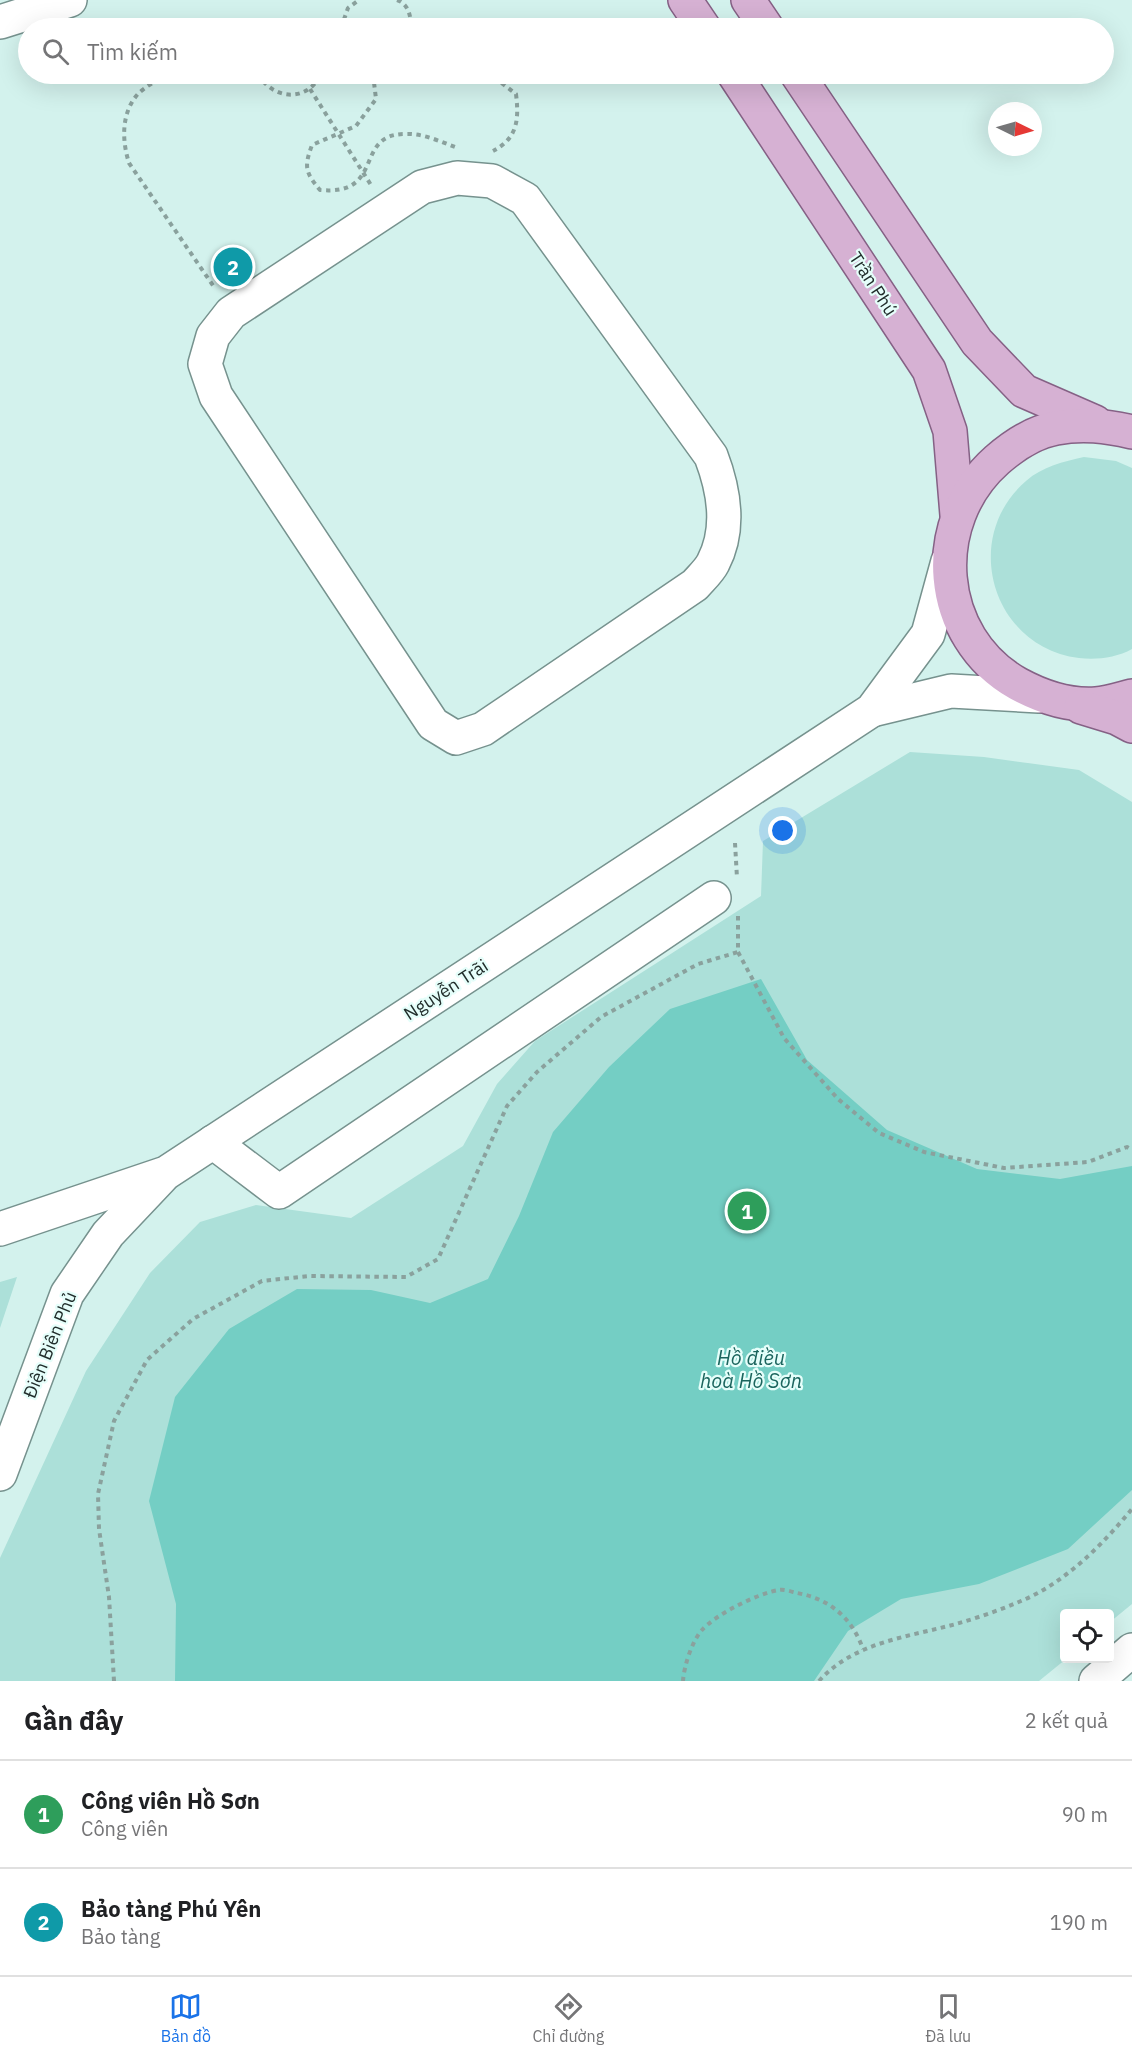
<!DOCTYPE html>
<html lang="vi">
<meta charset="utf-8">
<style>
:root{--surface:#fff;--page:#f2f2f2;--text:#202124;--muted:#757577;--line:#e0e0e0;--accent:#1a73e8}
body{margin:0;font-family:"IBM Plex Sans",sans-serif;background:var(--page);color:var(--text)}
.controls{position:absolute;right:18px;bottom:18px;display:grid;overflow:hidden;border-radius:6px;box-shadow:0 6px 24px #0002}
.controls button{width:54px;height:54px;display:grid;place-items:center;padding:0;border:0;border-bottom:2px solid var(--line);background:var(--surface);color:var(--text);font:30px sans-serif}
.compass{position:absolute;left:988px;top:102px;width:54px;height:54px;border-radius:50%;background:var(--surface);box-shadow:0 6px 24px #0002;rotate:95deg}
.you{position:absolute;left:783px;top:831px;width:21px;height:21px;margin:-15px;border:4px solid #fff;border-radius:50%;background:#1a73e8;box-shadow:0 0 0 9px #1a73e833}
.badge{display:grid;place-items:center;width:39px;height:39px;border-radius:50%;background:var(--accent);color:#fff;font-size:20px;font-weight:700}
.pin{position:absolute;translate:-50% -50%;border:3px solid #fff;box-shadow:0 2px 6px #0006}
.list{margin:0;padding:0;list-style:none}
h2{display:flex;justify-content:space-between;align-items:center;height:78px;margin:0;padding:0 24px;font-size:26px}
h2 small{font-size:20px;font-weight:400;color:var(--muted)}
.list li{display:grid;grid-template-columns:39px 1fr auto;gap:18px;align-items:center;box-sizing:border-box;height:108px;padding:0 24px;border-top:2px solid var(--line)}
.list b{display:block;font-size:22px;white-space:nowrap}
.list p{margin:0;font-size:20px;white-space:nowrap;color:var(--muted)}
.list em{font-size:20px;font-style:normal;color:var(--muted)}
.icon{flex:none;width:33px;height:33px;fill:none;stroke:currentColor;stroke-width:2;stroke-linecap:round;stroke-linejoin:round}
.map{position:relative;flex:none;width:1132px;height:1681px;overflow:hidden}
.search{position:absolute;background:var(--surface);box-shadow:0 6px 24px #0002;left:18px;right:18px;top:18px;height:66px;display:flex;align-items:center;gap:15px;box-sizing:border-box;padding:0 21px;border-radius:33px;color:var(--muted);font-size:22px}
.sheet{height:294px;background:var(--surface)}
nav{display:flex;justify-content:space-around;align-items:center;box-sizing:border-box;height:84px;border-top:2px solid var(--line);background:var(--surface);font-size:16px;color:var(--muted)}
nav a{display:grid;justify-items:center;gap:3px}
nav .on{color:var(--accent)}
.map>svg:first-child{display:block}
.green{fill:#ace0d9}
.water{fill:#74cec4}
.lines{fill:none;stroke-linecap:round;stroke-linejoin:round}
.minor-casing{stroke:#76928e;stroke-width:36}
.major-casing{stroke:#856185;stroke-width:36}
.path{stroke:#8aa19d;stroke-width:4;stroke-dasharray:4.5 4.5;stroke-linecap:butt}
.minor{stroke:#fff;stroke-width:33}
.major{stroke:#d6b1d3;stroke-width:33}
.labels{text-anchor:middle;stroke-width:4.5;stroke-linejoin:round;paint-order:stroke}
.street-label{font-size:18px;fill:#212d2b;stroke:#e5fefa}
.water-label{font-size:20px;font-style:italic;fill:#1b655e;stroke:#e5fefa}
</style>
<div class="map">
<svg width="1132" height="1681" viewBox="0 0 1132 1681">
<rect width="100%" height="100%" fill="#d3f2ed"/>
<g class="green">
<path d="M1084,457L1116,461L1132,468V649C1116,658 1096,660 1079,658C992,647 960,538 1026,481C1043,466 1063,462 1084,457Z"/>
<path d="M910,752L984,757L1079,770L1132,802V1604L1110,1622V1614H1064L1066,1659L1039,1681H0V1558L86,1371L150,1273L200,1222L256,1205L351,1218L463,1146L497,1084L535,1041L761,896L763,841Z"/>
<path d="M17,1277L0,1328V1282Z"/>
</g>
<path class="water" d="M761,979L807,1060L887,1130L977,1169L1060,1179L1132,1166V1490L1068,1549L979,1584L901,1599L848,1631L814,1681H175L176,1604L149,1501L175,1397L229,1329L297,1289L371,1290L430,1303L488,1279L519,1216L553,1132L609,1067L670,1009Z"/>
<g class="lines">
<g class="minor-casing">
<g id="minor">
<path d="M0,22L70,0"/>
<path d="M457,178L492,181L525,199L711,456C724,490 731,529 713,563C709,571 701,578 695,585L483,729L456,738L433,724L216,396L205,364L213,336L231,313L422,187Z"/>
<path d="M872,710L951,691L1039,696"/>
<path d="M213,1142L279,1192L714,898"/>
<path d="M0,1229L166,1173L872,710L928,634L948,561"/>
<path d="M0,1474L67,1294L108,1234L161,1178"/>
<path d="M1096,1681L1132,1650"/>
</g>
</g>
<g class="major-casing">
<g id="major">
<path d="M685,0L704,28"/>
<path d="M748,0L767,28"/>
<path d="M734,74L929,370L950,431L957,515"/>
<path d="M797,74L977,342L1024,391L1095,422"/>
<path d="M1132,432C1106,426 1083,423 1056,428C1034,432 1013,446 997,460C927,522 935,637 1018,684C1042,697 1068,706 1096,704C1108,703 1120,699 1132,696"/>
<path d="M1081,707L1117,718L1132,726"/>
</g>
</g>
<g class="path">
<path d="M397,0C409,4 411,17 411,28"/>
<path d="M282,28H299"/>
<path d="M341,28L348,8L359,0"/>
<path d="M167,74C158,80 144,87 137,95C121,114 122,141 129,163L214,287"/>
<path d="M258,74C273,100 307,103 321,74"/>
<path d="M373,74L376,99L356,126L312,145C304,167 305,172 320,190C386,196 353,134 405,134C422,133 439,141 455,147"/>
<path d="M433,74L452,79L491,75L516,94C519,119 518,138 493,151"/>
<path d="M310,89L371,185"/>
<path d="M735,843L737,878"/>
<path d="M738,916V952L784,1038L838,1099L879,1133L924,1152L1004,1168L1088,1162L1127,1147L1132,1150"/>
<path d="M114,1681L109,1597L99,1529L98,1494L114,1421L147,1360L193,1319L262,1281L309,1276L406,1277L438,1259L507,1106L537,1072L601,1017L698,964L738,952"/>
<path d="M683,1681C684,1666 692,1641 702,1630C716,1614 759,1593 779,1590C785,1589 792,1592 797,1593C830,1599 852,1618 863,1649"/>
<path d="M819,1681C854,1642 908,1637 956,1624C977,1618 1000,1610 1021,1601C1065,1583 1102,1545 1132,1509"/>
</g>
<use href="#minor" class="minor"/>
<use href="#major" class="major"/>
</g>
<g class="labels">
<g class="street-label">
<text transform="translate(873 284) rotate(57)" y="6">Trần Phú</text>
<text transform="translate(446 990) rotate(-33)" y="6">Nguyễn Trãi</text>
<text transform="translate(50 1345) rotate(-68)" y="6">Điện Biên Phủ</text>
</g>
<g class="water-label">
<text x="751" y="1365">Hồ điều<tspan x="751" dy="23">hoà Hồ Sơn</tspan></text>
</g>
</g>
</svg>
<div class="controls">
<button><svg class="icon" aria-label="locate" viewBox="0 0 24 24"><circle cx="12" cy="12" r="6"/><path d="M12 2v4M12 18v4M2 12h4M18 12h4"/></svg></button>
</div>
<svg class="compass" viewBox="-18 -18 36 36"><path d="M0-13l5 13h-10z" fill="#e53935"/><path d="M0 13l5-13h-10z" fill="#757577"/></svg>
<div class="you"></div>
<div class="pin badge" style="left:747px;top:1211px;background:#2e9e5b">1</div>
<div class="pin badge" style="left:233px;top:267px;background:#0f9aa8">2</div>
<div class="search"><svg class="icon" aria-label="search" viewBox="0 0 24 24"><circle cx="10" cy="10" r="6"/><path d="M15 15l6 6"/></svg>Tìm kiếm</div>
</div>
<section class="sheet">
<h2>Gần đây<small>2 kết quả</small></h2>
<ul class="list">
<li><span class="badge" style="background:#2e9e5b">1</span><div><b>Công viên Hồ Sơn</b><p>Công viên</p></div><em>90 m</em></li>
<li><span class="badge" style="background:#0f9aa8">2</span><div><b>Bảo tàng Phú Yên</b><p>Bảo tàng</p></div><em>190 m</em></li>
</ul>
</section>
<nav>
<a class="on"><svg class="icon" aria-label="map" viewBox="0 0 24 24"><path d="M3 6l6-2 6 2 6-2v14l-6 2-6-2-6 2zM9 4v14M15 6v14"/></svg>Bản đồ</a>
<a><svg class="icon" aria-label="directions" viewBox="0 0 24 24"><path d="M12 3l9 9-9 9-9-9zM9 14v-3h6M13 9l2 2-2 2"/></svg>Chỉ đường</a>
<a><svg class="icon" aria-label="saved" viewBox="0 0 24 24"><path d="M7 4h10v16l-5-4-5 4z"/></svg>Đã lưu</a>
</nav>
